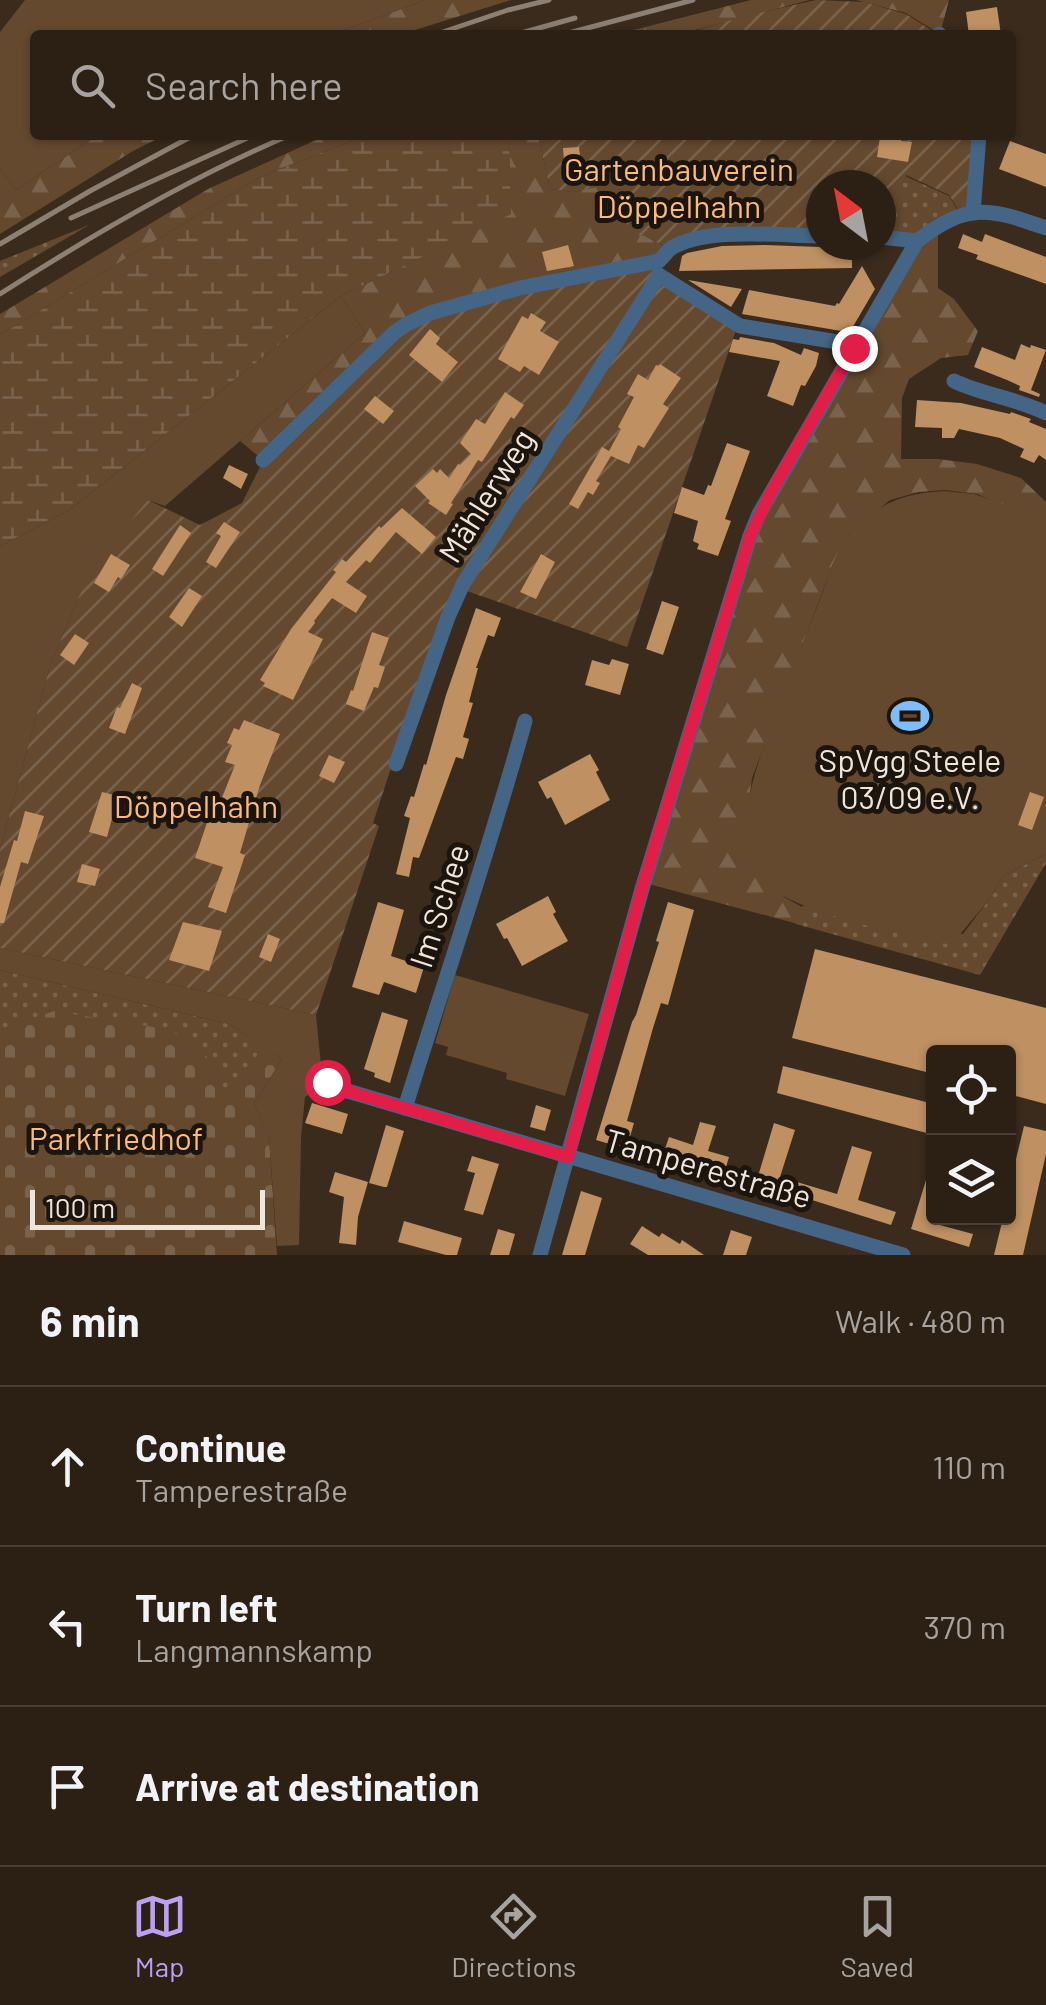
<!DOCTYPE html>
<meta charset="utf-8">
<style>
:root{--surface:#2c2015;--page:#382d22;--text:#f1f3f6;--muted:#a6a3a0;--line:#483e34;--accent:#bca0f2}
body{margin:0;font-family:Barlow,sans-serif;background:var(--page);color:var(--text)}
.controls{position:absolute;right:30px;bottom:30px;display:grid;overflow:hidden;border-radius:10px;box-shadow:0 2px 8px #0004}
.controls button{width:90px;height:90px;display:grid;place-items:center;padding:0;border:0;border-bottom:2px solid var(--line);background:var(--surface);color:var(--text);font:50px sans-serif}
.compass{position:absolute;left:806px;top:170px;width:90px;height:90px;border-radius:50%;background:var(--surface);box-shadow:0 2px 8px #0004;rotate:328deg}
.scale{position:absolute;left:30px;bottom:25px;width:235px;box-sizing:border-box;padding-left:10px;border:5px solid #efe5db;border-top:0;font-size:28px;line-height:35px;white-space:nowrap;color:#efe5db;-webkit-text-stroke:8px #1c150e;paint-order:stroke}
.stop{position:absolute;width:30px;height:30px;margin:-22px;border:8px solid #e11d48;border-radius:50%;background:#fff}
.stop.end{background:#e11d48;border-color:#fff;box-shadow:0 2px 10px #0008}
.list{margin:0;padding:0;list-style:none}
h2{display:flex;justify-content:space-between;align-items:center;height:130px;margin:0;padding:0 40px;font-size:42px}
h2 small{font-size:32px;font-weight:400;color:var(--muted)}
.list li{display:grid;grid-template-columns:65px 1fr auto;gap:30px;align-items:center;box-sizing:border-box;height:160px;padding:0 40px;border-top:2px solid var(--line)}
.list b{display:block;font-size:38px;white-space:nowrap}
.list p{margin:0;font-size:32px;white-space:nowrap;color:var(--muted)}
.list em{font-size:32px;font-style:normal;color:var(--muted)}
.icon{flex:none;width:55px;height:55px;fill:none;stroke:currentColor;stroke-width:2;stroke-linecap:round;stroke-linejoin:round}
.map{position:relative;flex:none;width:1046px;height:1255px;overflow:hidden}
.search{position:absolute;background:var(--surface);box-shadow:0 2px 8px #0004;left:30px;right:30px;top:30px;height:110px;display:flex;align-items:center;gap:25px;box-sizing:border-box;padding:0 35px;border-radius:10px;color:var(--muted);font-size:38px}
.sheet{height:610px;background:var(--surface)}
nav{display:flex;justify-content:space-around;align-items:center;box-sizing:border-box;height:140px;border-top:2px solid var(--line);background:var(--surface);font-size:28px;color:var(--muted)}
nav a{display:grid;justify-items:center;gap:5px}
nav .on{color:var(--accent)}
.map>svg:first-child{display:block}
.grass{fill:url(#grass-dots)}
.forest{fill:url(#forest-firs)}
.wetland{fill:url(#wetland-marsh)}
.cemetery{fill:url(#cemetery-stones)}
.park{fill:#64492f}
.garden{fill:url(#garden-furrows)}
.building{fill:#be9062}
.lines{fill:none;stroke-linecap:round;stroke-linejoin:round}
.minor{stroke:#446585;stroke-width:15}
.rail{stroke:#8c7f73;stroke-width:5}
.route{stroke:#e11d48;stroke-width:12}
.labels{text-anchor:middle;stroke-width:10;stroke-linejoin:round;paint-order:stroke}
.park-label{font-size:32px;fill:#fdbb78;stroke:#1c150e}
.street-label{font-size:32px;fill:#efe5db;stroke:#1c150e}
.poi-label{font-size:32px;fill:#efe5db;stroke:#1c150e}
</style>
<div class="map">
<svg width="1046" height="1255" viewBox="0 0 1046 1255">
<defs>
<pattern id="grass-dots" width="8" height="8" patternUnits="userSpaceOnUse" patternTransform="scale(2.5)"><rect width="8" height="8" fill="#64492f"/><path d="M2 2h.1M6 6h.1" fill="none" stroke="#7a634d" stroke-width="1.8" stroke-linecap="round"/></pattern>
<pattern id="forest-firs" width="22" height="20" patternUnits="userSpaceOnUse" patternTransform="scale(2.5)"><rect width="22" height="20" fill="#64492f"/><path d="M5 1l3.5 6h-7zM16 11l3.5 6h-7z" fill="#7a634d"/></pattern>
<pattern id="wetland-marsh" width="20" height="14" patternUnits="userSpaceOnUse" patternTransform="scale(2.5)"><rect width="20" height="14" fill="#64492f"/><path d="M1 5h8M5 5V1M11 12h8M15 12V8" fill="none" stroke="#7a634d"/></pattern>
<pattern id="cemetery-stones" width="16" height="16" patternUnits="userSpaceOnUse" patternTransform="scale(2.5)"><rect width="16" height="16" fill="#64492f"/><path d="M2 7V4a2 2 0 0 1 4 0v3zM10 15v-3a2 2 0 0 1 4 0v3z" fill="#7a634d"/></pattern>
<pattern id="garden-furrows" width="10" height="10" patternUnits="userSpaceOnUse" patternTransform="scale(2.5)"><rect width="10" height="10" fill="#64492f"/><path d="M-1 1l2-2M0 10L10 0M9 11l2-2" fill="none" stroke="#7a634d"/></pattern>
</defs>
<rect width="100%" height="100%" fill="#3a2b1c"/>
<g class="grass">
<path d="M905,176L949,196L960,214L917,240L883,237Z"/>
<path d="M89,225L0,277V261Z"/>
<path d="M1046,854V863L980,975L796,924L802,906L963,934L988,901L1003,876Z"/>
<path d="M0,970L229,1024L263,1046V1049L228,1099L0,1033Z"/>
</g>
<g class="forest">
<path d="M425,0H511L399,35H331Z"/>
<path d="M751,0H810L676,35H614Z"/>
<path d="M856,0H949L940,34L906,13Z"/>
<path d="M98,135H165L133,151L0,234V169L16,190Z"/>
<path d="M327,135H366L260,177L0,335V314L208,189Z"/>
<path d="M509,135H538L550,189L572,192L619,182L645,236L669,249L263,460L240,441L365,333L341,296L510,214Z"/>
<path d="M938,225V288L954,299L978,331L968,355L941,358L909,379L902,398L901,459H938L977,464L1021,478L1046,502V531L1015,511L977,494L945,490L919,492L890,500L848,535L833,564L752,778L744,838L784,897L802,907L798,924L645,883L750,534L900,269Z"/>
</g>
<path class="wetland" d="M366,135H509L511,214L341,296L68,511L0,546V335L260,177Z"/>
<path class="cemetery" d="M54,1011L165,1029L190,1040L214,1064L228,1098L263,1046L282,1059L254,1104L269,1137L277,1255H0V1034L4,1029Z"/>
<g class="park">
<path d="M25,0H425L331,35H35V135H98L16,190L0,169V32Z"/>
<path d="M341,296L365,333L165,506L148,500L77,600L49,669L0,850V546L68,511Z"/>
<path d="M945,491L974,494L1046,519V854L1003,876L988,901L951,945C906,934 793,914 765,882C754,870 743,850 744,834C747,790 762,750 777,709C791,673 805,638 819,602C827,582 836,548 850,533C880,502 904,493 945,491Z"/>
<path d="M0,948L316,1015L323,1085L305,1097L301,1138L299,1245L277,1246L269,1138L254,1104L282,1059L229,1024L0,970Z"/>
<path d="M455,975L589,1014L565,1096L506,1079L507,1073L446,1055L448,1047L435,1043Z"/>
</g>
<g class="garden">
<path d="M816,0L864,2L906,14L939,35H681L745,16Z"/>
<path d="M538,135H978L974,213L961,214L949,195L906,175L883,237L881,185H821V236L724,234L669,249L645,236L629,234L619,183L572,192L550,189Z"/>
<path d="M659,261V276L737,327L627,647L461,589L392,765L373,823L379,826L316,1015L0,948V850L49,669L77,600L102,556L148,500L200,525L242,503L263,461L407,324Z"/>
</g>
<g class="building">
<path d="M997,7L1001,35H969L966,12Z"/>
<path d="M889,135H901V141L912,142L908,162L877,157L880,137L889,139Z"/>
<path d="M1010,141L1046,154V187L999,169Z"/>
<path d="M579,147L582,174L566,177L562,161L564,160L563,148Z"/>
<path d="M963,234L982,242L985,234L1046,257V284L976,259L978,255L958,248Z"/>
<path d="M568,245L574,266L547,271L542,252Z"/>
<path d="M765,245L821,247L828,245H852V268L679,271L682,256L687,253L722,246Z"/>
<path d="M862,266L875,289L851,330L847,332L742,314L749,290L835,306L837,303L839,304Z"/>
<path d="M688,280L742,289L731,307Z"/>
<path d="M531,313L546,322L540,331L559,342L539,375L524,366L520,372L498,359L522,316L528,319Z"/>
<path d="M430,329L440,338L436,344L458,362L442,382L409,355Z"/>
<path d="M740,337L774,343L801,355L804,348L819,353L816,366L805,386L801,385L793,406L767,396L780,361L729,352L733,339L739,340Z"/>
<path d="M1021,344L1030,348L1031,345L1046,350L1031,390L1040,394L1039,397L1019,390L1020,386L1007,380L974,367L982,347L1015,360Z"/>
<path d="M660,364L681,378L663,404L669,408L644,448L638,445L629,464L611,456L596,481L600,483L593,495L588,492L578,509L569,504L602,447L609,451L621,429L618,427L634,397L627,394L638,374L648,380L656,365L659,366Z"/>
<path d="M505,392L524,405L514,419L511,417L482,462L478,460L451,503L453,504L446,515L428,503L430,501L415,486L433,469L437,473L440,469L449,478L458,464L460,465L471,454L460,443L476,419L485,424Z"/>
<path d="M375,396L394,411L383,424L364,409Z"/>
<path d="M917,400L961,403L1010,414L1011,412L1031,419L1029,422L1046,429V460L1039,455L1034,463L1020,457L1024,449L1000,438L959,429L954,438H942V428L915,427Z"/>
<path d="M727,443L750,451L725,519L731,521L718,556L697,549L699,544L693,541L698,521L674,513L682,487L704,495L708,485L711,486Z"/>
<path d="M229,465L248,474L241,489L223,478Z"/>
<path d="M402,508L436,537L422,554L396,532L370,563L366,560L346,582L367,596L356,613L332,598L314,621L315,623L308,632L323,639L293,700L263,686L265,683L260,680L291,629L336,572L333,570L342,559L346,562L379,526L381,528Z"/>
<path d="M224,522L240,532L216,568L206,562L221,536L216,533Z"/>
<path d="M180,525L191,533L163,576L152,569Z"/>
<path d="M111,554L130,565L121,579L118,577L109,592L94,583Z"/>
<path d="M541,554L555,562L536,599L520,592Z"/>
<path d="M189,588L202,596L182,627L169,617Z"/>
<path d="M662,601L679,607L663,655L646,649Z"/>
<path d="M476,608L501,618L494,637L488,635L476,668H478L469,702L473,703L463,737L469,739L463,759L456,757L419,858L413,857L409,877L396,874L410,818L404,816L411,796L414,797L424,764L426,765L446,695Z"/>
<path d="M372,632L389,638L379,665L385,667L378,688L374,687L364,711L346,704L351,690L353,691Z"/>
<path d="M75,634L89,643L74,665L60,655Z"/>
<path d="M612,659L629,664L620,695L585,685L592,660L609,665Z"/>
<path d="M132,683L142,688L125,734L109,728L117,707L120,708Z"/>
<path d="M244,720L280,734L260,785L240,853L245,855L226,913L208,907L223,867L195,858L212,808L217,810L235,765L225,762L232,745L227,743L234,728L239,730Z"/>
<path d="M590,754L599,770L596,772L610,800L565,825L551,797L547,799L538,782Z"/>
<path d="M329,755L345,762L334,783L319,776Z"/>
<path d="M102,792L118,796L107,837L89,832Z"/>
<path d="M1030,792L1044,797L1032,830L1018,825Z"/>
<path d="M25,811L44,816L28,864L21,862L4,923H0V887L14,840L17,841Z"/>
<path d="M82,864L100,869L95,886L77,882Z"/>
<path d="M548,896L556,912L553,914L568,941L522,966L507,938L504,939L496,924Z"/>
<path d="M378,902L404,910L391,956L424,967L416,993L384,982L379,995L352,987Z"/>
<path d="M668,902L694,910L668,1005L661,1003L653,1028L627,1121L634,1123L627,1147H620L596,1140L632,1022L636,1015L659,942L656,941Z"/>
<path d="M183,922L222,931L209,971L169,960Z"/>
<path d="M268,934L280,939L271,962L259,957Z"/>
<path d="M815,949L1046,1008V1104L1008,1094V1052H934V1074L792,1038Z"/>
<path d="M382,1012L408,1020L390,1083L374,1077L375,1073L364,1069Z"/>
<path d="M783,1066L934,1104V1135L777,1093Z"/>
<path d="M312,1103L348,1114L342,1134L305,1123Z"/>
<path d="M536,1105L551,1110L545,1131L530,1127Z"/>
<path d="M700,1122L716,1126L708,1151L729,1157L724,1174L663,1155L669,1137L693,1145Z"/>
<path d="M774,1123L795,1130L780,1177L837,1194L852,1146L872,1152L858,1200L896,1212L891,1225L793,1194L792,1198L771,1193L772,1188L756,1183Z"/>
<path d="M386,1125L404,1131L387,1187H384L369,1183Z"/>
<path d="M1024,1126L1046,1131V1154L1023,1255H994L1003,1218H1008V1192Z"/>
<path d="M472,1156L499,1164L483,1215L464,1210L475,1173L467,1171Z"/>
<path d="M930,1167L934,1168V1218H938L936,1224L973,1234L969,1247L911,1229Z"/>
<path d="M335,1172L368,1182L358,1217L356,1245L339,1243L344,1197L329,1192Z"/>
<path d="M581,1191L602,1198L585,1255H562Z"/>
<path d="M404,1221L462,1238L457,1255H446L398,1242Z"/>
<path d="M642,1226L659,1237L662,1233L680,1244L682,1240L704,1255H648L630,1244Z"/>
<path d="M498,1229L515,1234L509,1255H490Z"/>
<path d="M731,1230L752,1237L746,1255H723Z"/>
</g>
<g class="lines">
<g class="minor">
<path d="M939,34L940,35"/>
<path d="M973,213L979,135"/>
<path d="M881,237L917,241"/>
<path d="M659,275L740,326L844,343L854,348"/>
<path d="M954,381C983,395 1016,398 1046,413"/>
<path d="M263,460L395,332L407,324L430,313L520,288L659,261C661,259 669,250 670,249C705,226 780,236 821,236"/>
<path d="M396,764L448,617L463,584L659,275"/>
<path d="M327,1082L334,1087L903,1255"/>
<path d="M405,1108C445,979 489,851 525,721"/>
<path d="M540,1255L642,889L750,536L759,514L917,241C968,202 989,208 1046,228"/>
</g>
<g class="rail">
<path d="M434,35L508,10L549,0"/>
<path d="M514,35L575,18"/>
<path d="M561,35L693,0"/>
<path d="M71,218L254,135"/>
<path d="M0,244L90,191L194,135"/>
<path d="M0,294C92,235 189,178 290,135"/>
</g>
</g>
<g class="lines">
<path class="route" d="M327,1082L334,1087L568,1157L642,888L750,536L770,494L854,348"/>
</g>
<defs>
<g id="stadium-bare" transform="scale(3)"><path d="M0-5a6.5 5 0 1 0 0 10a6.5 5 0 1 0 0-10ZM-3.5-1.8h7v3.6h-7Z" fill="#7fbdfa" stroke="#1c150e" stroke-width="2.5" paint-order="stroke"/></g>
</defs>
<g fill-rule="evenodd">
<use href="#stadium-bare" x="910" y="716"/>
</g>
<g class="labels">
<g class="park-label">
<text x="679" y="181">Gartenbauverein<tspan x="679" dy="37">Döppelhahn</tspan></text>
<text x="196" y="818">Döppelhahn</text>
<text x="116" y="1150">Parkfriedhof</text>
</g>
<g class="street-label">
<text transform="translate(487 496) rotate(-58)" y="11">Mählerweg</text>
<text transform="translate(440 906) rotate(-72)" y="11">Im Schee</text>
<text transform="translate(708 1169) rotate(16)" y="11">Tamperestraße</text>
</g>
<g class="poi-label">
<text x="910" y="772">SpVgg Steele<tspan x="910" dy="37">03/09 e.V.</tspan></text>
</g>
</g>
</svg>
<div class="controls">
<button><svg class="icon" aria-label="locate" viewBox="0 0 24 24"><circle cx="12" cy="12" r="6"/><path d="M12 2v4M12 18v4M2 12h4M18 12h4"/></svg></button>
<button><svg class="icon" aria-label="layers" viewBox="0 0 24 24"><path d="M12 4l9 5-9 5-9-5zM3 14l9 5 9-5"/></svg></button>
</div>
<svg class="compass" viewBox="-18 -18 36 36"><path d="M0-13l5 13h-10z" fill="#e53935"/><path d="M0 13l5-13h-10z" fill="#a6a3a0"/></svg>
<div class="scale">100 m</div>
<div class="stop" style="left:327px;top:1082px"></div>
<div class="stop end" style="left:854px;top:348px"></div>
<div class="search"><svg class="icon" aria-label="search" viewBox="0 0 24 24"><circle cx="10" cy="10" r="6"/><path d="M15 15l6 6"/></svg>Search here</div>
</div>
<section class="sheet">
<h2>6 min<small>Walk · 480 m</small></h2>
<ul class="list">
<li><svg class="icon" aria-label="ahead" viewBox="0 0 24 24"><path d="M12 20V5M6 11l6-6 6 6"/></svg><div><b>Continue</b><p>Tamperestraße</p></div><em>110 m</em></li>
<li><svg class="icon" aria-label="left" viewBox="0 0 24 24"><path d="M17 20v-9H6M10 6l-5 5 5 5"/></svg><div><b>Turn left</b><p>Langmannskamp</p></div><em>370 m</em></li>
<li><svg class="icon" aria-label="arrive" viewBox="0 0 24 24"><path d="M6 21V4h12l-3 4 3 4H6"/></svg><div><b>Arrive at destination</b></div></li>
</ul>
</section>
<nav>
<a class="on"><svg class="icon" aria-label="map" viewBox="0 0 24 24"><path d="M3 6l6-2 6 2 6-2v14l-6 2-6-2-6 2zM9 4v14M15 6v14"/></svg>Map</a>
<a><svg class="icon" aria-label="directions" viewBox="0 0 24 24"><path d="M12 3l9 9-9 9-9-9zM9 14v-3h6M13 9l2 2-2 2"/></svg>Directions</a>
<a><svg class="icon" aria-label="saved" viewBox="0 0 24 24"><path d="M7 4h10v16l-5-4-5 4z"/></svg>Saved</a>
</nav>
